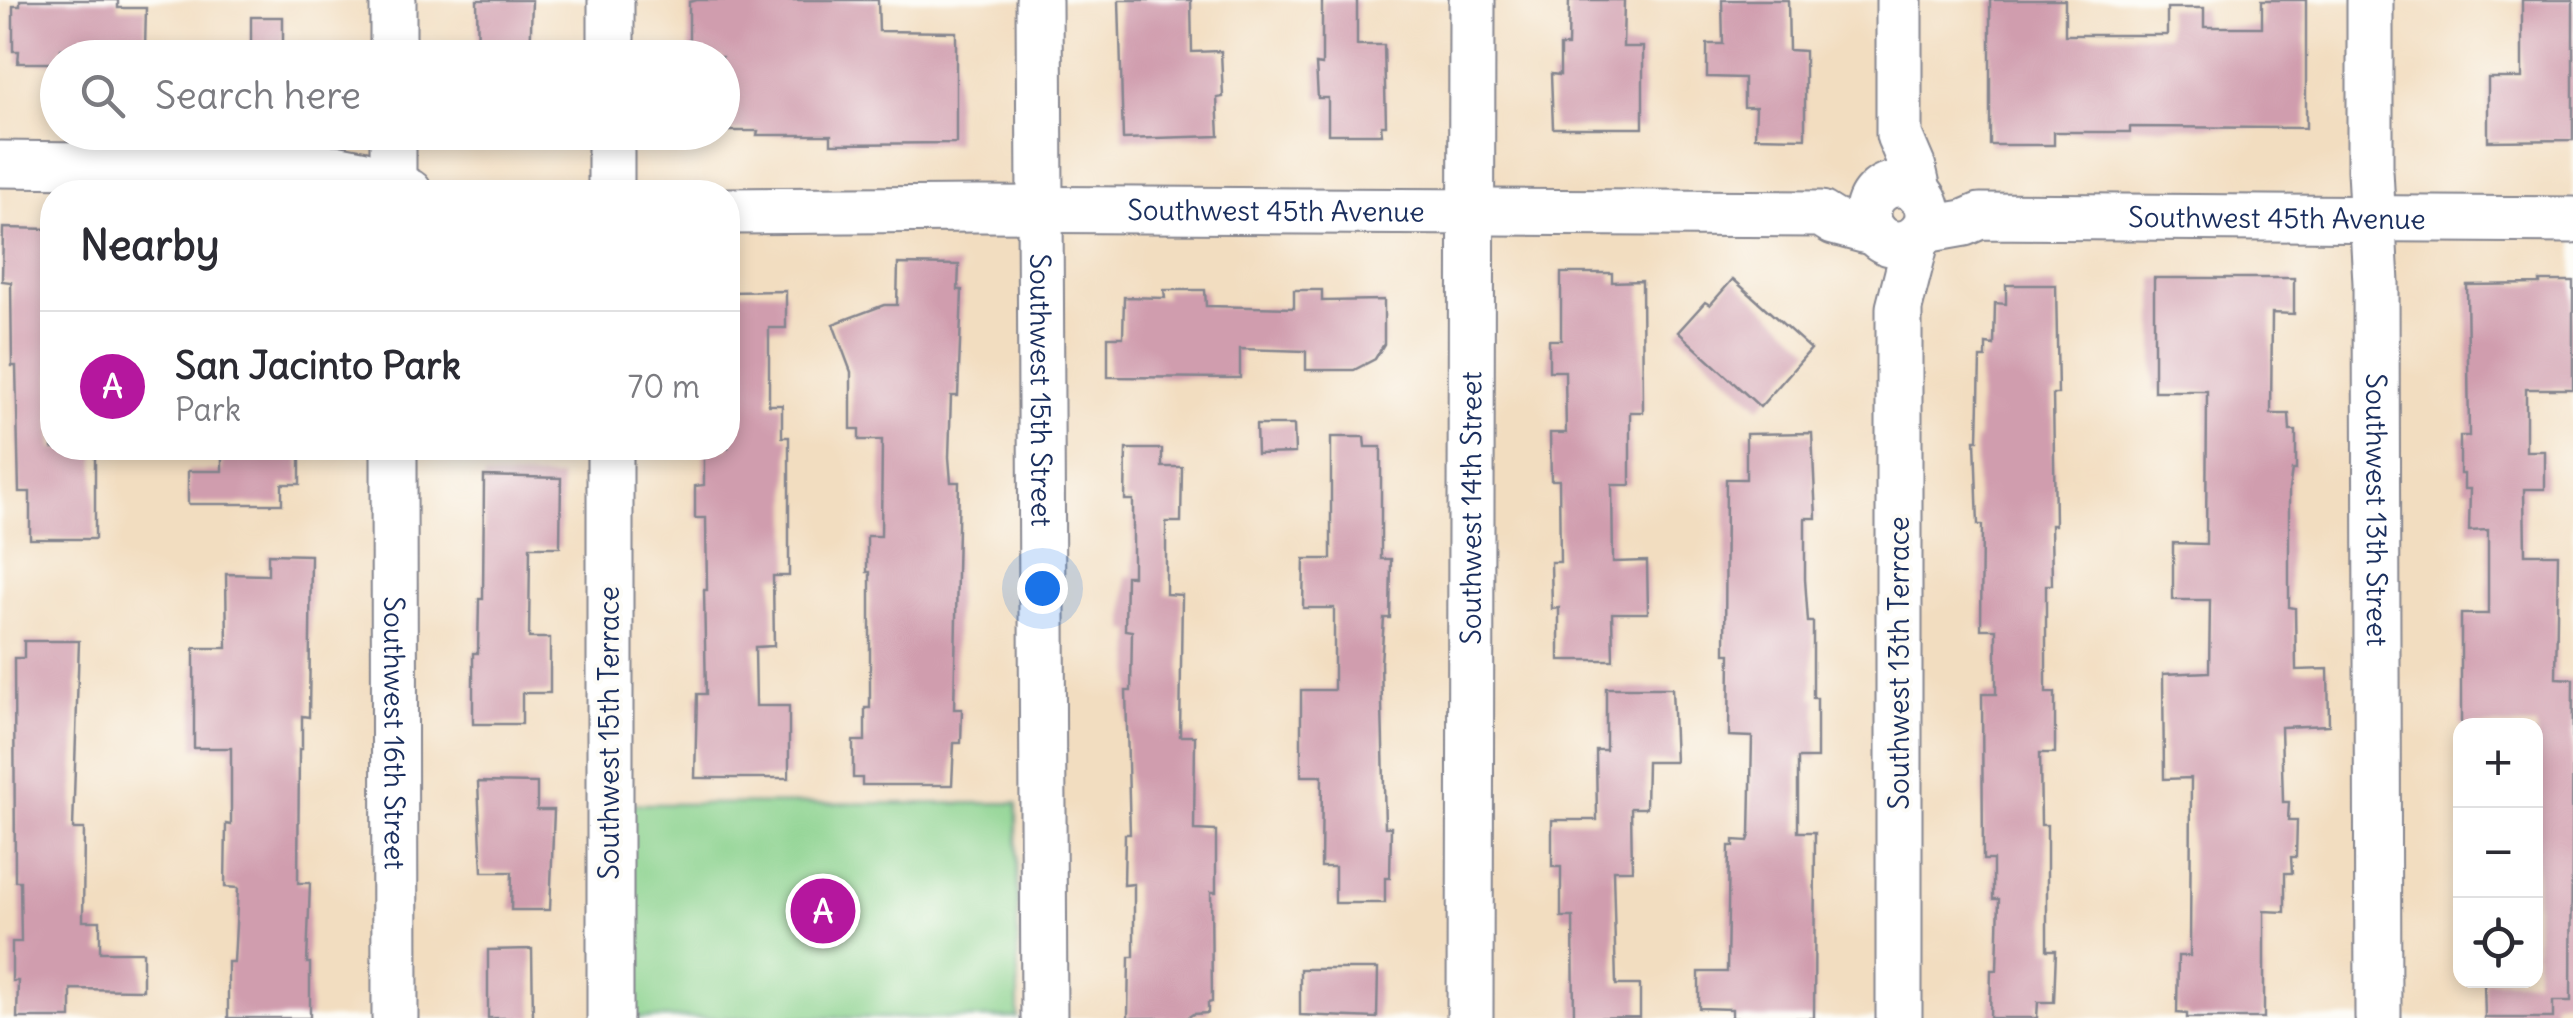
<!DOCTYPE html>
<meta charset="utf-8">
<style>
:root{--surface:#fff;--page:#f2f2f3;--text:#2b2b33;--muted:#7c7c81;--line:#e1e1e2;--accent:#b5179e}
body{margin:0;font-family:Delius,sans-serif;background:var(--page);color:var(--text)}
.controls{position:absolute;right:30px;bottom:30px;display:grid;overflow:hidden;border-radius:20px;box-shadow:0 5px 15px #0003}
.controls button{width:90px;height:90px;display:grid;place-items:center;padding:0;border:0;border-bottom:2px solid var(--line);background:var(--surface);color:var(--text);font:50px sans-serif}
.you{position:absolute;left:1042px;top:588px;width:35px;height:35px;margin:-25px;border:8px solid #fff;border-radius:50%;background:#1a73e8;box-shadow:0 0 0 15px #1a73e833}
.badge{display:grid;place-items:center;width:65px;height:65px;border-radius:50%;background:var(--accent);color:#fff;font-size:32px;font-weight:700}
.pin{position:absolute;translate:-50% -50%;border:5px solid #fff;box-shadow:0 2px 10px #0006}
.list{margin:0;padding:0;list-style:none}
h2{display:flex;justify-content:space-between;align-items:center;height:130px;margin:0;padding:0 40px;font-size:42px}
h2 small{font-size:32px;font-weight:400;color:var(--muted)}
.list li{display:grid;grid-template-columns:65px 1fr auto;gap:30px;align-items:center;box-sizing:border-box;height:150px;padding:0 40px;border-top:2px solid var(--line)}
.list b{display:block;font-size:38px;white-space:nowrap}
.list p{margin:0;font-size:32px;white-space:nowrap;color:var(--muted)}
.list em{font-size:32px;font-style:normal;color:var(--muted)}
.icon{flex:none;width:55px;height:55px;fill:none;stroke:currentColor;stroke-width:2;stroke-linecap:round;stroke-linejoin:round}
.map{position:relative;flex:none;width:2573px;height:1018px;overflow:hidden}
.search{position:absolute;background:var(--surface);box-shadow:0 5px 15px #0003;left:40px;top:40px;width:700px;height:110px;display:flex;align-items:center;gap:25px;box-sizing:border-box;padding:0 35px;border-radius:55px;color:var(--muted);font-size:38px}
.panel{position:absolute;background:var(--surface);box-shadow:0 5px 15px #0003;left:40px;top:180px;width:700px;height:280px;border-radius:40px}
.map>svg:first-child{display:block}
.green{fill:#8bd28e;stroke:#538076;stroke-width:2.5}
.building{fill:#d09dae}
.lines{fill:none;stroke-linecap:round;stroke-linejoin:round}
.street-casing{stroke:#86868f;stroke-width:49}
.street{stroke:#fff;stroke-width:45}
.labels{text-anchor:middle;stroke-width:8;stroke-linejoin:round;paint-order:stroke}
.street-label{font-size:28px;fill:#1b2f5e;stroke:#fdfcf7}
</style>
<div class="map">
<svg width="2573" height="1018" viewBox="0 0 2573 1018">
<rect width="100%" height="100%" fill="#fdfcf7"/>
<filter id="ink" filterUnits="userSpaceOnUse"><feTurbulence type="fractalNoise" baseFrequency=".01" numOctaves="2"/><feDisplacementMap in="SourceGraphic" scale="20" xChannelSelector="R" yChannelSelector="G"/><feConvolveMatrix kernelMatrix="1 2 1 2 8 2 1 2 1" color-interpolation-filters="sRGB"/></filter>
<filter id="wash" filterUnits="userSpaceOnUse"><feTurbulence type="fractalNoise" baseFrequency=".0048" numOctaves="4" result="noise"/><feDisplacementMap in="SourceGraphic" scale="40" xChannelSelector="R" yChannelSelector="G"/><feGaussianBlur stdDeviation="2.25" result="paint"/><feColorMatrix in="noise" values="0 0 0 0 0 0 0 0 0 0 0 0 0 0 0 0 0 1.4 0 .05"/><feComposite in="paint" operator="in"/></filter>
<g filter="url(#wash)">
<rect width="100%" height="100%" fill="#f2ddc0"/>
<path class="green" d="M1017,803L1018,1018H629V804Z"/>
<g id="blocks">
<g class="building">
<path d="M20,0H118V8H146L145,49H61L58,63H18L19,51H13V6H20Z"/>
<path d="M477,0H532L530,58H478Z"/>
<path d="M697,0H878L879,31L956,32V143L831,144V135H757L758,131H724L722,57H689V2Z"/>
<path d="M1119,0H1191L1192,52L1221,51L1223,97L1217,98L1219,136L1123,139Z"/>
<path d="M1322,0H1357V45H1384L1386,125H1381L1382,134H1328V98H1318L1316,64L1322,65Z"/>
<path d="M1569,0H1624L1623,47H1643V128H1553L1551,74L1560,75V46H1568Z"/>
<path d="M1722,0H1788L1789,50L1805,51V138L1755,137L1756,107H1744V78L1707,77V44H1723Z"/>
<path d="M1990,0H2065V35H2167V8H2204V27H2262V0H2306V128L2130,127V132H2054V145H1990Z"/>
<path d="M2522,0H2573V140L2488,141V78H2522Z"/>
<rect x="251" y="17" width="32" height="41"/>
<path d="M3,228L52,229V448H95V539H30V492H19L16,366H12L11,282L2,281Z"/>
<path d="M898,264L959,265L958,290H962L958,396H951L949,457L951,482H959L954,709H962L961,743H954L952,785H862V778H853V741H865V708H870V572H867V536H881L882,440H859V429H851V372L833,324L884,305H897Z"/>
<path d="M1561,273H1612V282L1642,281L1643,412H1630V485H1612L1613,562L1647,561L1648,613H1612L1613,660H1559V608L1552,609L1551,562H1560L1559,480H1551L1550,433H1566L1565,371H1549V340H1561Z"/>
<path d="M2154,278H2294V314L2272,313L2271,414H2289L2290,431H2296V470H2292L2289,489V607L2295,608L2296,670L2328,669L2329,725L2281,727L2283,802H2289L2288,820H2297L2296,857H2291L2292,873H2285V912L2264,911V1018H2187V1014L2177,1013L2178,956H2190L2191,778L2164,779L2163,674L2209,672L2210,600H2173V543L2206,544L2207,391H2154Z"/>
<path d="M1733,279L1811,349L1760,407L1678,332L1705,302L1710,305Z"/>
<path d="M2540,281H2573V389H2526V451H2545V489H2524L2525,554H2558L2556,678L2573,679L2571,1001H2553V1018H2485L2484,980H2536V726H2461V614H2488V530L2469,531L2470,489H2464V474H2460V436H2469L2467,285L2540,284Z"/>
<path d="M2006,285H2056L2058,394H2053L2055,525H2051L2052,585H2046V693H2055V753H2040L2041,825H2047V950H2056L2054,1002H2038L2037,1018H1990L1991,970H1997L1999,899H1993V860H1983L1982,694H1996V629H1981L1982,525H1978L1975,440H1978L1980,358H1986V344L1994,345L1995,303L2006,304Z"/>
<path d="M1164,290H1205L1206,306L1294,308V290H1322V301L1384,300V344L1375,359L1354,370H1306V351L1240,349V378L1108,377V337H1123L1124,297L1165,298Z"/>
<path d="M786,291V328H769V405H782V437H789V576H773L774,646L755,647L756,706H789V778H695L697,694H706L704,590H707L706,518H695V486L704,485V448H728V292Z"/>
<path d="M1256,425H1294L1295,453L1257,454Z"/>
<path d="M1812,433L1816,518H1805V579L1808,622H1813V698H1817V758H1798V832H1815L1814,1018H1732V1009L1699,1008V972H1727L1729,846H1734V840L1748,841L1750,835L1752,737L1729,736L1730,654H1725L1726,479H1746V434Z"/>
<path d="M1331,437H1364L1365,447H1381V559H1391L1390,618H1384L1381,663L1385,827H1391L1390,878H1385V903H1335V867H1321L1322,776H1301V690H1334V608H1303L1304,559H1331Z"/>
<path d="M260,448H300V484H282V504H188V471H222V457H260Z"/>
<path d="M1126,449H1162V467H1182L1181,522H1166V594L1182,595L1180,736H1195L1194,830L1216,831V892H1211L1212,1002L1208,1003V1013L1193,1014L1187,1018H1128L1129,957H1134V884L1124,885L1125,834H1130L1126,691H1131L1132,631L1125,630L1126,576H1133V500H1125Z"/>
<path d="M484,476L561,478L560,547H530L529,638H550V693H522V724H473V653H478L479,599H483Z"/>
<path d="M268,554L311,555L309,717L302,716V749H299L298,883H310L307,963H310V1018H228V962H234L238,888L225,887L226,824L231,825V748H194V648H227L226,574L268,575Z"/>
<path d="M24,641H79L73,829H84L83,921H100V952H143V990L71,989V1018H17L18,981H12V942H21L20,881H15L14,658H24Z"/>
<path d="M1606,688H1672L1675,762H1647L1646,808H1631L1632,870H1613L1616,985H1640V1017L1574,1018L1573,917H1561V867H1552V820H1597L1596,750H1606Z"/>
<path d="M478,782L537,783V810H554L550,910H511L512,872H482Z"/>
<path d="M532,949L533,1018H488V950Z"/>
<path d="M1300,969H1378L1377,1018L1300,1015Z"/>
</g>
</g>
</g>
<g filter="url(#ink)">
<use href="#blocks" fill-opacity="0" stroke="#86868f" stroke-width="2.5"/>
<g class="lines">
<g class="street-casing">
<g id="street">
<path d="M393,0V58"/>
<path id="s1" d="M1039,0L1044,1018"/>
<path d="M1899,0V135L1913,168L1919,194"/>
<path id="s2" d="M2370,0V170L2376,283L2378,1018"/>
<path d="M611,58V0"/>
<path d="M393,132V192"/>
<path d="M611,132V192"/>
<path d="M0,164L335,168L361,173L409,192"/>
<circle cx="1898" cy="214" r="30"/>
<path id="s3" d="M728,211L979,209L1821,214L1834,222L1875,233"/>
<path id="s4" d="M1924,230L1964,223L1980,216L2573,220"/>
<path id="s5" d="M394,448L395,1018"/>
<path d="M610,448V1018"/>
<path id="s6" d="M1470,1018L1472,0"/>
<path d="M1899,1018V308L1917,237"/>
</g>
</g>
<use href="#street" class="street"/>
</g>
</g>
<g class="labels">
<g class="street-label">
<text dy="10" stroke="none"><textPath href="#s3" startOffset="548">Southwest 45th Avenue</textPath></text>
<text dy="10" stroke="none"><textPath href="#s4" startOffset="355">Southwest 45th Avenue</textPath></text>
<text dy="10" stroke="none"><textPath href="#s1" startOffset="390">Southwest 15th Street</textPath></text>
<text dy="10" stroke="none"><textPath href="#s6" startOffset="510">Southwest 14th Street</textPath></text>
<text dy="10" stroke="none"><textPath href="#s2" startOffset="510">Southwest 13th Street</textPath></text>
<text transform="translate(1899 663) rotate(-90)" y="10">Southwest 13th Terrace</text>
<text dy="10" stroke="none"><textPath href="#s5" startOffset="285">Southwest 16th Street</textPath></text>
<text transform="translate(609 733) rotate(-90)" y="10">Southwest 15th Terrace</text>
</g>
</g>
</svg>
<div class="controls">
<button>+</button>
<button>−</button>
<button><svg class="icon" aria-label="locate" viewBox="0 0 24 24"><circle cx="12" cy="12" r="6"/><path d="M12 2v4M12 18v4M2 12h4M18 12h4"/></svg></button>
</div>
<div class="you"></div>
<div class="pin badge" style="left:823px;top:911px">A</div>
<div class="search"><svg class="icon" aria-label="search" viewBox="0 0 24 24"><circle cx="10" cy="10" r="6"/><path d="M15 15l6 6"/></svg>Search here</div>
<section class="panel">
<h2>Nearby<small></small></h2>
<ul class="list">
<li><span class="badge">A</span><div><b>San Jacinto Park</b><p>Park</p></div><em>70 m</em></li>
</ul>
</section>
</div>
